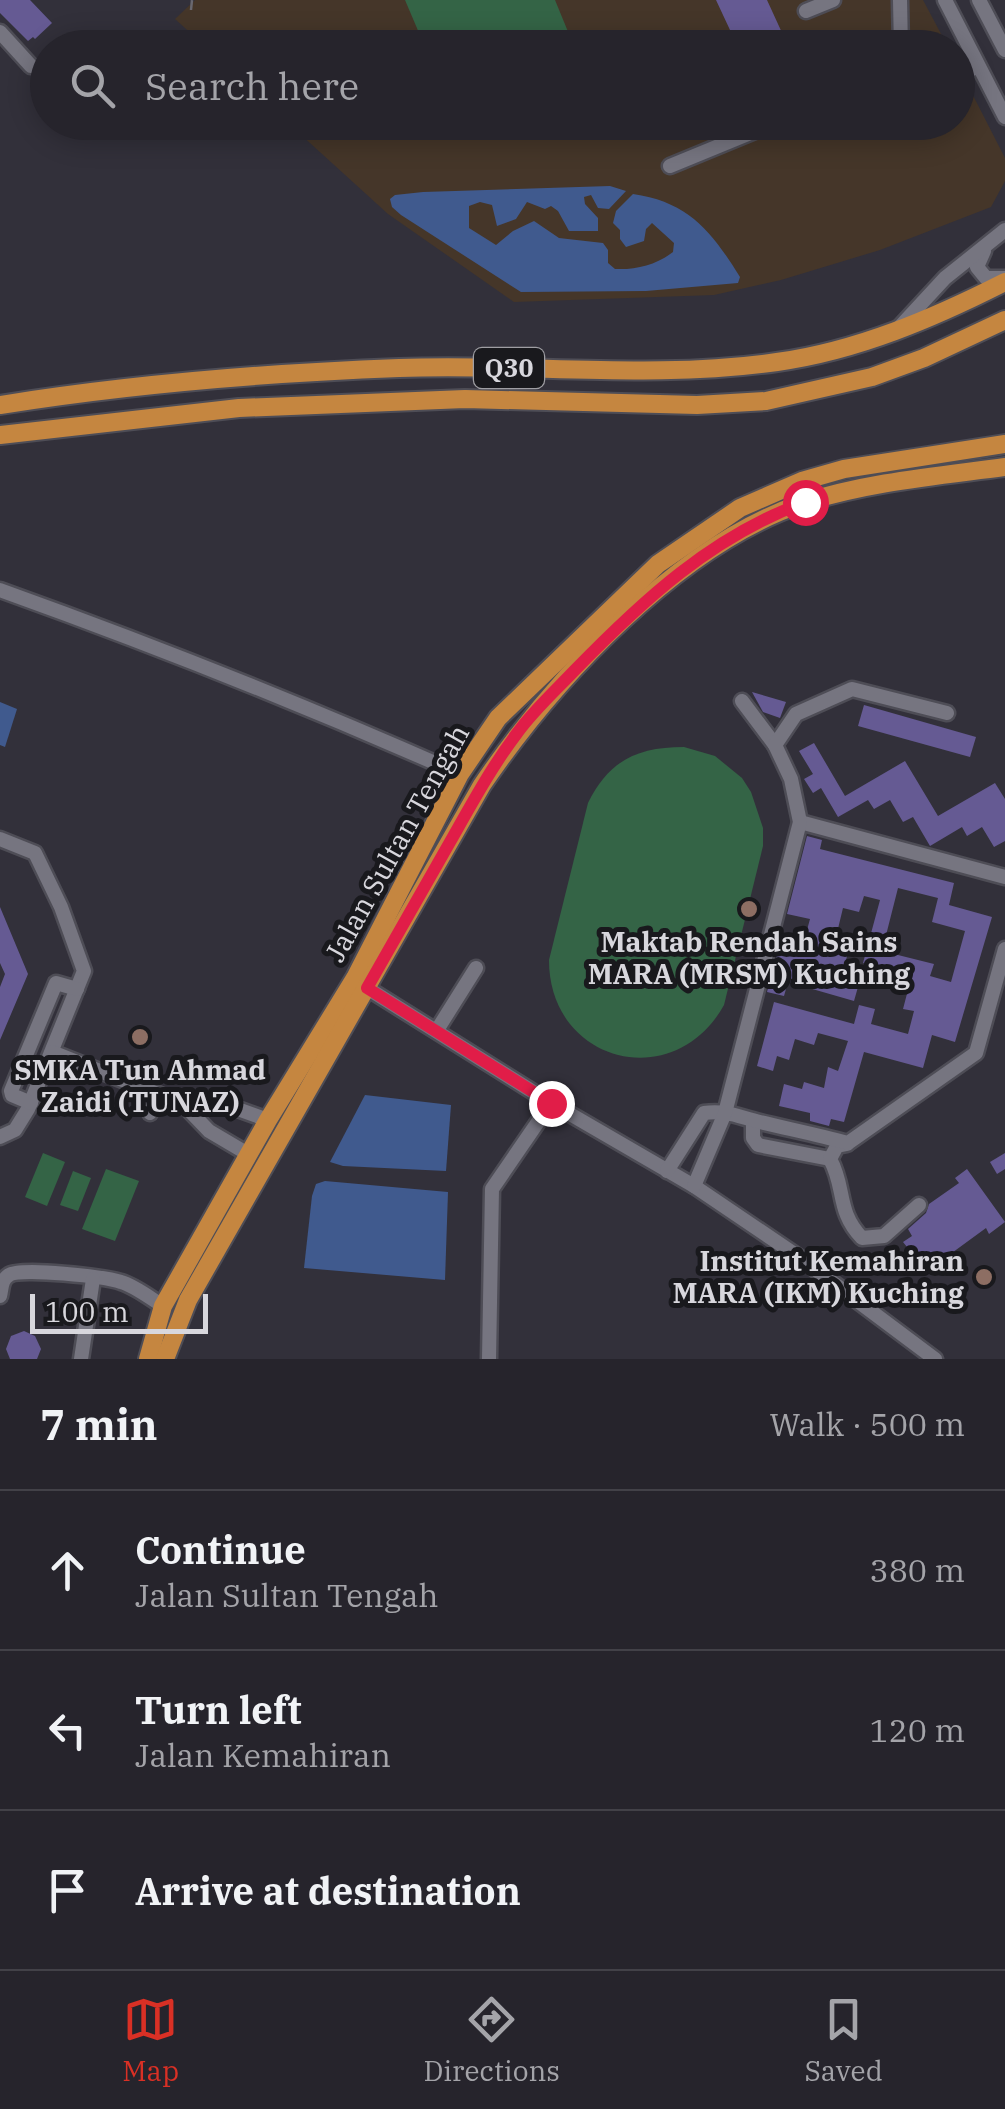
<!DOCTYPE html>
<meta charset="utf-8">
<style>
:root{--surface:#26242c;--page:#323038;--text:#f1f3f6;--muted:#a4a4a9;--line:#424148;--accent:#d93025}
body{margin:0;font-family:"IBM Plex Serif",serif;background:var(--page);color:var(--text)}
.scale{position:absolute;left:30px;bottom:25px;width:178px;box-sizing:border-box;padding-left:10px;border:5px solid #d8d7dd;border-top:0;font-size:28px;line-height:35px;white-space:nowrap;color:#d8d7dd;-webkit-text-stroke:8px #19191d;paint-order:stroke}
.stop{position:absolute;width:30px;height:30px;margin:-22px;border:8px solid #e11d48;border-radius:50%;background:#fff}
.stop.end{background:#e11d48;border-color:#fff;box-shadow:0 2px 10px #0008}
.list{margin:0;padding:0;list-style:none}
h2{display:flex;justify-content:space-between;align-items:center;height:130px;margin:0;padding:0 40px;font-size:42px}
h2 small{font-size:32px;font-weight:400;color:var(--muted)}
.list li{display:grid;grid-template-columns:65px 1fr auto;gap:30px;align-items:center;box-sizing:border-box;height:160px;padding:0 40px;border-top:2px solid var(--line)}
.list b{display:block;font-size:38px;white-space:nowrap}
.list p{margin:0;font-size:32px;white-space:nowrap;color:var(--muted)}
.list em{font-size:32px;font-style:normal;color:var(--muted)}
.icon{flex:none;width:55px;height:55px;fill:none;stroke:currentColor;stroke-width:2;stroke-linecap:round;stroke-linejoin:round}
.map{position:relative;flex:none;width:1005px;height:1359px;overflow:hidden}
.search{position:absolute;background:var(--surface);box-shadow:0 5px 25px #0003;left:30px;right:30px;top:30px;height:110px;display:flex;align-items:center;gap:25px;box-sizing:border-box;padding:0 35px;border-radius:55px;color:var(--muted);font-size:38px}
.sheet{height:610px;background:var(--surface)}
nav{display:flex;justify-content:space-around;align-items:center;box-sizing:border-box;height:140px;border-top:2px solid var(--line);background:var(--surface);font-size:28px;color:var(--muted)}
nav a{display:grid;justify-items:center;gap:5px}
nav .on{color:var(--accent)}
.map>svg:first-child{display:block}
.commercial{fill:#453629}
.green{fill:#346446}
.water{fill:#405a8e}
.building{fill:#655a93;fill-rule:evenodd}
.lines{fill:none;stroke-linecap:round;stroke-linejoin:round}
.minor-casing{stroke:#4e4d56;stroke-width:19}
.major-casing{stroke:#4e4d56;stroke-width:22}
.path{stroke:#696870;stroke-width:2.5;stroke-dasharray:10 5;stroke-linecap:butt}
.minor{stroke:#767580;stroke-width:14}
.major{stroke:#c58640;stroke-width:18}
.route{stroke:#e11d48;stroke-width:12}
.education-dot{fill:#8d6e63;stroke:#19191d;stroke-width:4}
.labels{text-anchor:middle;stroke-width:10;stroke-linejoin:round;paint-order:stroke}
.shield{fill:#19191d;stroke:#9f9ea3;stroke-width:2.5}
.shield-label{font-size:25px;font-weight:bold;fill:#d8d7dd}
.street-label{font-size:28px;fill:#d8d7dd;stroke:#19191d}
.poi-label{font-size:28px;font-weight:bold;fill:#d8d7dd;stroke:#19191d}
</style>
<div class="map">
<svg width="1005" height="1359" viewBox="0 0 1005 1359">
<rect width="100%" height="100%" fill="#32303a"/>
<g class="commercial">
<path d="M195,0H923L948,47L207,48L175,19Z"/>
<path d="M958,66L1005,158V181L991,207L880,250L781,280L714,295L514,302L388,214L288,123L958,122Z"/>
</g>
<g class="green">
<path d="M405,0H555L571,39L552,47H425Z"/>
<path d="M684,747L715,756L742,778L751,792L763,828V846L724,1005C674,1095 549,1063 549,960L588,803C609,760 638,747 684,747Z"/>
<path d="M43,1153L65,1162L47,1206L25,1197Z"/>
<path d="M106,1169L139,1181L115,1241L82,1229Z"/>
<path d="M73,1171L91,1178L78,1211L60,1205Z"/>
</g>
<g class="water">
<path d="M610,186L626,191L609,209L598,208L591,195L584,197L585,204L598,218V231H569L558,211L551,206L545,209L527,202L516,219L497,226L492,205L480,202L469,206V228L496,245L513,231L534,221L559,238L603,243L608,250V263L615,269C636,270 656,265 673,252L674,243L652,223L646,229L644,241L626,247L620,239V230L613,223L616,211L633,194C689,202 712,232 740,277L738,283L646,291L521,292L401,215L392,207L390,199L395,195L423,192Z"/>
<path d="M0,702L17,709L5,747L0,745Z"/>
<path d="M365,1095L451,1105L446,1171L343,1166L330,1162Z"/>
<path d="M325,1181L448,1192L445,1280L304,1268L312,1196L316,1184Z"/>
</g>
<g class="building">
<path d="M0,0H30L52,23L35,39L33,37L28,41L0,13Z"/>
<path d="M716,0H767L789,48H691L730,30Z"/>
<path d="M752,692L786,702L780,718L763,712Z"/>
<path d="M864,705L976,737L970,757L858,726Z"/>
<path d="M814,743L845,796L905,761L938,816L995,783L1005,799V841L994,847L982,827L967,836L962,827L930,846L913,817L903,822L890,800L874,809L868,800L838,817L821,788L813,793L804,779L813,774L799,751Z"/>
<path d="M807,836L822,840L820,849L954,883L949,905L992,917L955,1042L932,1035L923,1068L864,1052L844,1122L831,1119L829,1126L810,1121V1113L779,1106L784,1084L802,1089L804,1082L824,1088L828,1067L838,1071L848,1041L818,1033L814,1045L795,1039L789,1060L777,1056L773,1071L757,1066L774,1002L854,1024L859,1005L875,1009L871,1024L908,1034L914,1011L903,1009L909,986L890,981L892,971L863,963L880,900L864,896L859,912L843,908L835,941L850,945L842,975L860,980L854,1001L788,982L784,996L767,992L782,935L804,941L810,919L787,914ZM898,888L938,898L932,922L965,931L951,982L930,976L934,964L882,951Z"/>
<path d="M0,907L28,974L0,1040V987L5,974L0,963Z"/>
<path d="M1005,1153V1169L997,1174L990,1162Z"/>
<path d="M967,1169L1005,1222L989,1234L986,1228L934,1266L924,1251L915,1257L903,1242L912,1236L908,1229L926,1213L929,1204L959,1183L955,1178Z"/>
<path d="M24,1331L35,1336L41,1349L37,1359H10L6,1349L11,1336Z"/>
</g>
<g class="lines">
<g class="minor-casing">
<g id="minor">
<path d="M900,0L901,48"/>
<path d="M945,0L1005,117"/>
<path d="M979,0L1005,50"/>
<path d="M806,11L833,0"/>
<path d="M0,32L31,66"/>
<path d="M958,74L978,67"/>
<path d="M670,166L777,122"/>
<path d="M984,251L977,267L986,278H1005"/>
<path d="M896,331L945,278L1005,230"/>
<path d="M0,590C156,646 309,707 460,774"/>
<path d="M742,701L775,745"/>
<path d="M800,822L1005,877"/>
<path d="M0,839L35,853L61,907L84,971L28,1109L15,1130L0,1137"/>
<path d="M367,988L551,1103L694,1186L796,1255L935,1359"/>
<path d="M437,1030L476,968"/>
<path d="M52,1052L183,1104L221,1103L268,1120"/>
<path d="M31,1103L12,1095L11,1091L56,983L77,989"/>
<path d="M183,1104L209,1131L248,1154"/>
<path d="M150,1113L158,1094"/>
<path d="M753,1121V1138L758,1145L830,1159"/>
<path d="M847,1144L837,1146L830,1159C846,1188 836,1211 862,1238L884,1236L919,1205"/>
<path d="M667,1171L704,1113C727,1110 739,1117 760,1122C789,1129 819,1135 848,1143L976,1053L1005,949"/>
<path d="M694,1186L725,1113L800,822L791,779L775,745L796,714L852,689L947,713"/>
<path d="M0,1296C2,1288 1,1280 9,1275C21,1267 106,1277 121,1282C135,1286 150,1298 163,1306"/>
<path d="M81,1359L93,1279"/>
<path d="M489,1359L492,1189L551,1103"/>
</g>
</g>
<g class="major-casing">
<g id="major">
<path d="M0,405C132,384 266,373 399,368C525,363 653,380 777,362C857,351 934,318 1005,282"/>
<path d="M0,435L239,408L465,399L697,405L766,401L872,377L924,358L1005,320"/>
<path d="M148,1359L163,1306L268,1120L355,978L460,774L498,718L658,564L740,508L802,481L844,469L1005,444"/>
<path d="M165,1359L188,1300L482,785C555,678 678,545 803,503C868,482 938,476 1005,467"/>
</g>
</g>
<path class="path" d="M191,10L192,0"/>
<use href="#minor" class="minor"/>
<use href="#major" class="major"/>
</g>
<g class="lines">
<path class="route" d="M551,1103L367,988C395,939 422,891 450,842C471,805 492,766 518,732C534,710 555,691 574,671C643,600 711,537 805,502"/>
</g>
<g class="education-dot">
<circle cx="749" cy="909" r="10"/>
<circle cx="140" cy="1037" r="10"/>
<circle cx="984" cy="1277" r="10"/>
</g>
<g class="labels">
<rect class="shield" x="474" y="348" width="70" height="40" rx="8"/>
<g class="shield-label">
<text x="509" y="377">Q30</text>
</g>
<g class="street-label">
<text transform="translate(397 843) rotate(-61)" y="10">Jalan Sultan Tengah</text>
</g>
<g class="poi-label">
<text x="749" y="952">Maktab Rendah Sains<tspan x="749" dy="32">MARA (MRSM) Kuching</tspan></text>
<text x="140" y="1080">SMKA Tun Ahmad<tspan x="140" dy="32">Zaidi (TUNAZ)</tspan></text>
<text x="964" y="1271" text-anchor="end">Institut Kemahiran<tspan x="964" dy="32">MARA (IKM) Kuching</tspan></text>
</g>
</g>
</svg>
<div class="scale">100 m</div>
<div class="stop" style="left:805px;top:502px"></div>
<div class="stop end" style="left:551px;top:1103px"></div>
<div class="search"><svg class="icon" aria-label="search" viewBox="0 0 24 24"><circle cx="10" cy="10" r="6"/><path d="M15 15l6 6"/></svg>Search here</div>
</div>
<section class="sheet">
<h2>7 min<small>Walk · 500 m</small></h2>
<ul class="list">
<li><svg class="icon" aria-label="ahead" viewBox="0 0 24 24"><path d="M12 20V5M6 11l6-6 6 6"/></svg><div><b>Continue</b><p>Jalan Sultan Tengah</p></div><em>380 m</em></li>
<li><svg class="icon" aria-label="left" viewBox="0 0 24 24"><path d="M17 20v-9H6M10 6l-5 5 5 5"/></svg><div><b>Turn left</b><p>Jalan Kemahiran</p></div><em>120 m</em></li>
<li><svg class="icon" aria-label="arrive" viewBox="0 0 24 24"><path d="M6 21V4h12l-3 4 3 4H6"/></svg><div><b>Arrive at destination</b></div></li>
</ul>
</section>
<nav>
<a class="on"><svg class="icon" aria-label="map" viewBox="0 0 24 24"><path d="M3 6l6-2 6 2 6-2v14l-6 2-6-2-6 2zM9 4v14M15 6v14"/></svg>Map</a>
<a><svg class="icon" aria-label="directions" viewBox="0 0 24 24"><path d="M12 3l9 9-9 9-9-9zM9 14v-3h6M13 9l2 2-2 2"/></svg>Directions</a>
<a><svg class="icon" aria-label="saved" viewBox="0 0 24 24"><path d="M7 4h10v16l-5-4-5 4z"/></svg>Saved</a>
</nav>
